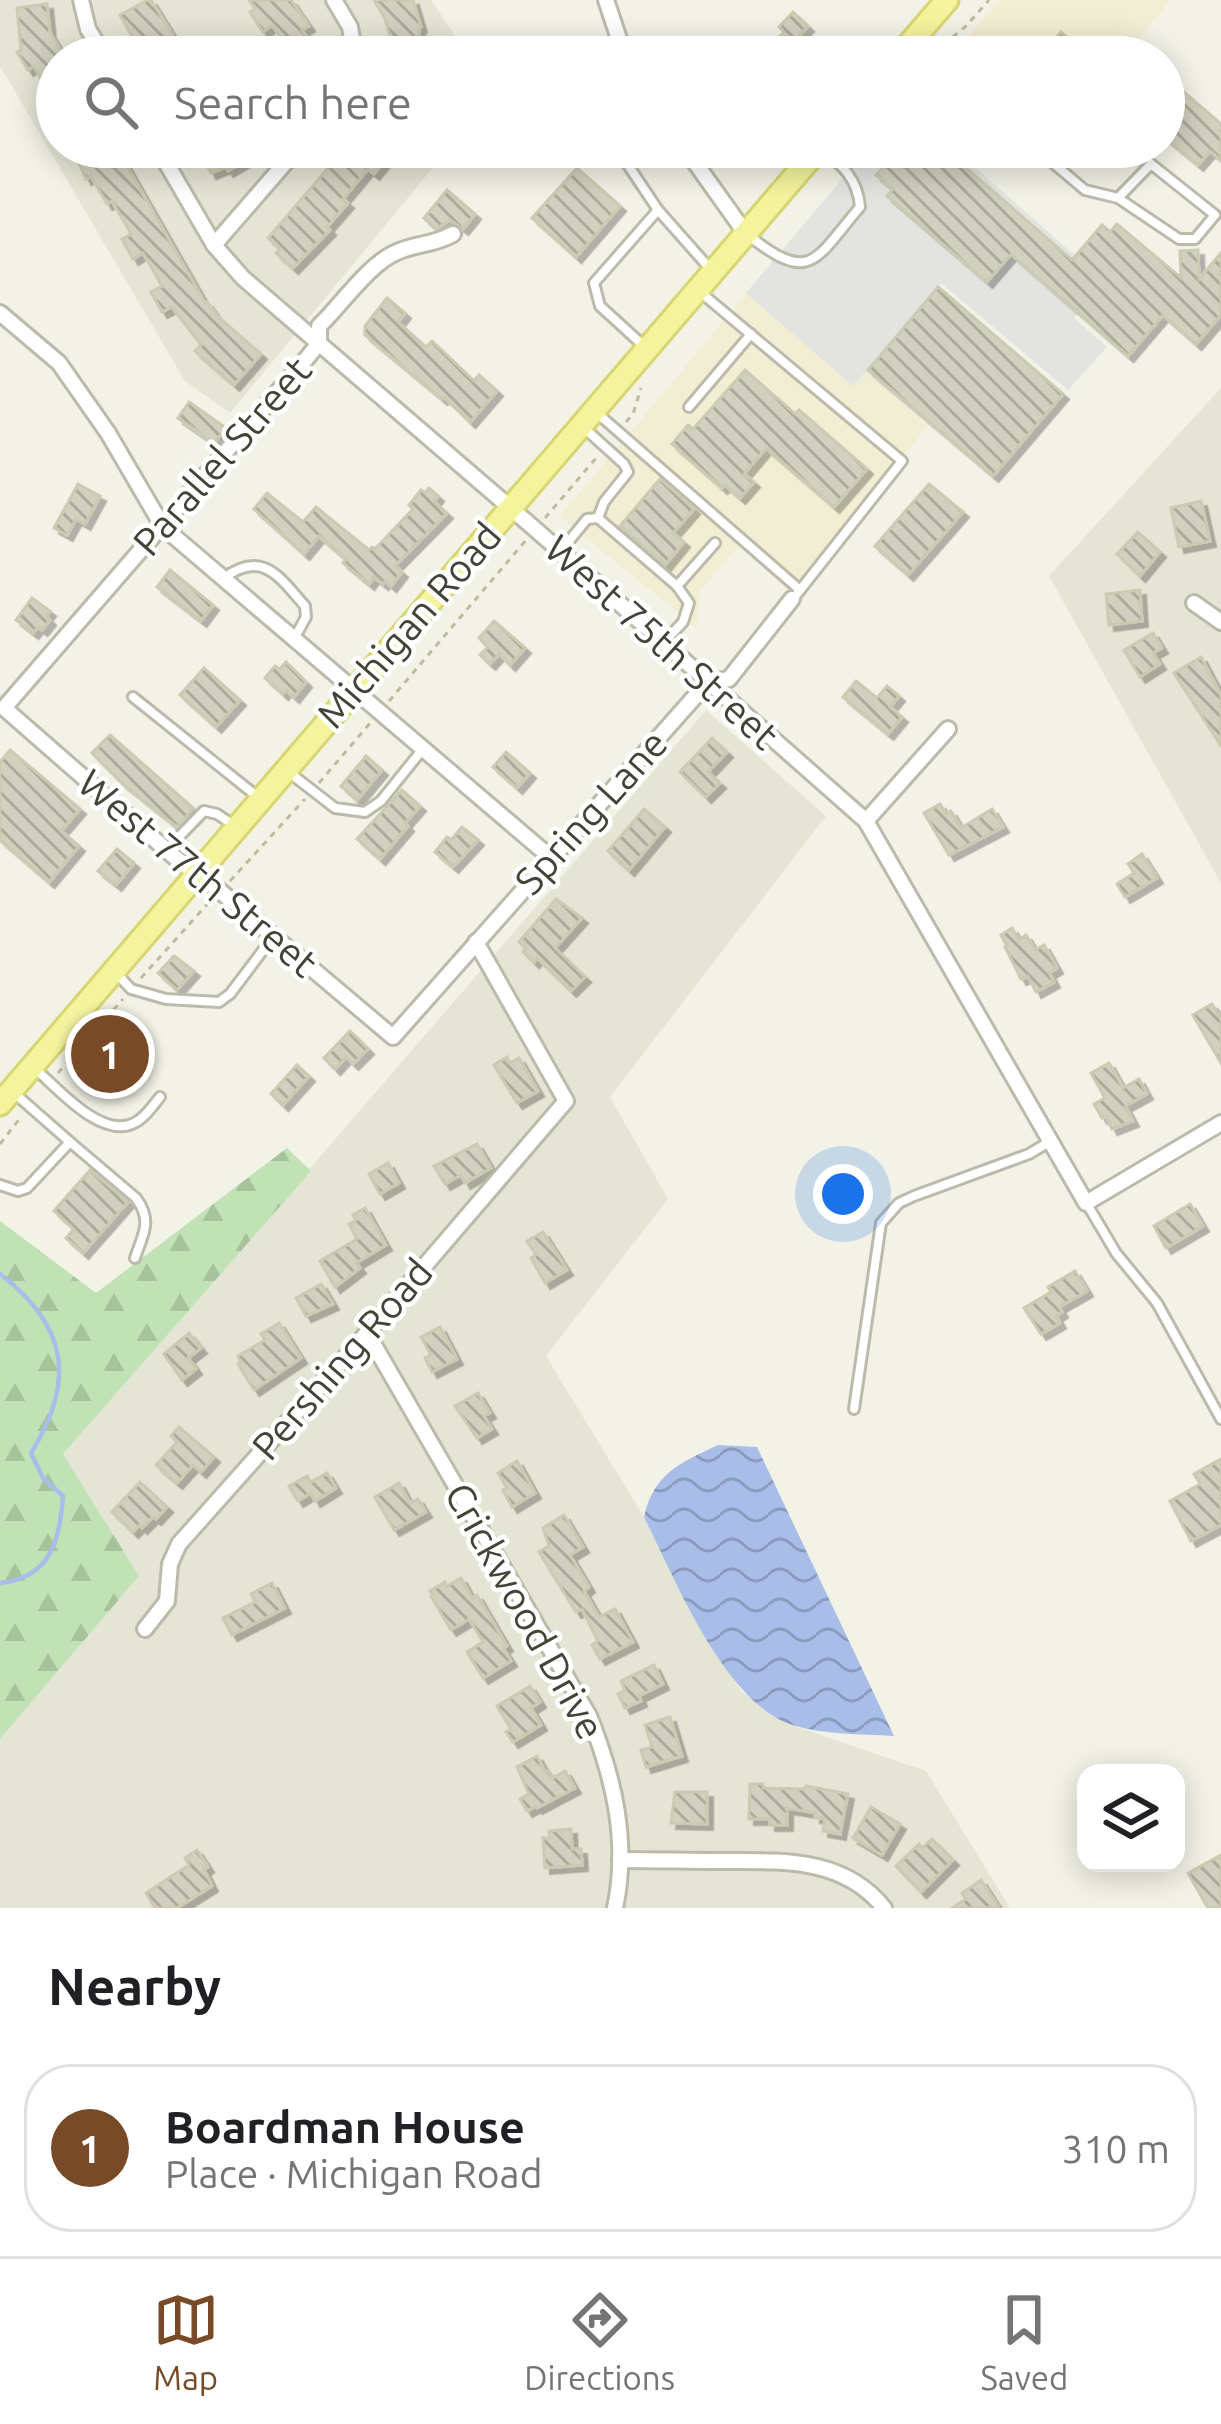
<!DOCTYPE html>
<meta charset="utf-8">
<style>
:root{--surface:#fff;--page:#f2f2f2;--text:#202124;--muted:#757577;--line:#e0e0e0;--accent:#794a28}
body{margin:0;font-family:Ubuntu,sans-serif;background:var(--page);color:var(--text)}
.controls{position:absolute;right:36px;bottom:36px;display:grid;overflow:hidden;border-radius:24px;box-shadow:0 6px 30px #0003}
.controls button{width:108px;height:108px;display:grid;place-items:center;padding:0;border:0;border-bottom:3px solid var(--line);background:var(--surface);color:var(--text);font:60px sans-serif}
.you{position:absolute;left:843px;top:1194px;width:42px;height:42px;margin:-30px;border:9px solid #fff;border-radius:50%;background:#1a73e8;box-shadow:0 0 0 18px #1a73e833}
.badge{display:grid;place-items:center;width:78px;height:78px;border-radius:50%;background:var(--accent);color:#fff;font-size:39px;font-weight:700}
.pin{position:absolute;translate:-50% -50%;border:6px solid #fff;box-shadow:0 3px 12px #0006}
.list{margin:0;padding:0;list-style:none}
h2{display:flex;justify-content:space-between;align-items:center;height:156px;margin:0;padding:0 48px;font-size:51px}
h2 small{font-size:39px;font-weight:400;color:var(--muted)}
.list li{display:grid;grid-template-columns:78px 1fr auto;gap:36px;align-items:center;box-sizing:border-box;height:168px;margin:0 24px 24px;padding:0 24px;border:3px solid var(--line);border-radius:48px}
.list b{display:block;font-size:45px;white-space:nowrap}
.list p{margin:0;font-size:39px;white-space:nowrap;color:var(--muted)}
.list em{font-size:39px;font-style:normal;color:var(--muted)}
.icon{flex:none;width:66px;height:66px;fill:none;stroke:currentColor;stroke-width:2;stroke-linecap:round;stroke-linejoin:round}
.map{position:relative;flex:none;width:1221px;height:1908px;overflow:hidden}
.search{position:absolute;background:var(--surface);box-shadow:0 6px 30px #0003;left:36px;right:36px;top:36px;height:132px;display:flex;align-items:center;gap:30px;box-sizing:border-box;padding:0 42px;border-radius:66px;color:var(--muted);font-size:45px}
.sheet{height:348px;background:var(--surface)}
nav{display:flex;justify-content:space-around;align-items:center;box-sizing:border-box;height:168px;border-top:3px solid var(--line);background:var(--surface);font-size:33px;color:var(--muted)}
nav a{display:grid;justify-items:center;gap:6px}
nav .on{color:var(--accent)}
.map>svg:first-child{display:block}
.residential{fill:#e5e5d6}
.commercial{fill:#f2eed4}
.forest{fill:url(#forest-firs)}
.parking{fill:#e3e3df}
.water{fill:url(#water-waves)}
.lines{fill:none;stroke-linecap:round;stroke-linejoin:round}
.stream{stroke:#a9bde9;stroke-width:4.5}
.building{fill:url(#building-back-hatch);stroke:#cccab2;stroke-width:3;filter:url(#shadow)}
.service-casing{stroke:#bcbbab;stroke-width:14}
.minor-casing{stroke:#bcbbab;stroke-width:20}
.primary-casing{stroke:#d8d670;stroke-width:27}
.path{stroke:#bdbb9e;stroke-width:3;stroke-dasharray:6 6;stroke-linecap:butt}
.service{stroke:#fff;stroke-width:8}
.minor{stroke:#fff;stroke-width:14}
.primary{stroke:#f4f49e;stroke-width:21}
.labels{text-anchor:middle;stroke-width:9;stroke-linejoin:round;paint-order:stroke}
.street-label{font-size:39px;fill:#444337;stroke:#fff}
</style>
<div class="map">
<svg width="1221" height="1908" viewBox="0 0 1221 1908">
<defs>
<pattern id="forest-firs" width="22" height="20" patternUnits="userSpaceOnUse" patternTransform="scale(3)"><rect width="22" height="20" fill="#c0e2b4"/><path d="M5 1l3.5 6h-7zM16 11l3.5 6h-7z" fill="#a6c39b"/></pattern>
<pattern id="water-waves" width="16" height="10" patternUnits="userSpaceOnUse" patternTransform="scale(3)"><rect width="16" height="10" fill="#a9bde9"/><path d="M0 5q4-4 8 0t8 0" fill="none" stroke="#8b9bbe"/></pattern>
<pattern id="building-back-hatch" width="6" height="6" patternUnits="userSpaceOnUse" patternTransform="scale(3)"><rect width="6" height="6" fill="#d2d0be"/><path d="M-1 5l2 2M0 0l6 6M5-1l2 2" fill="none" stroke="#acaa9b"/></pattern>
<filter id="shadow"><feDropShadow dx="5.5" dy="5.5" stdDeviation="0" flood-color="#0004"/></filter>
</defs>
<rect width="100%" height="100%" fill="#f2f2e7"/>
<g class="residential">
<path d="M0,0H431L469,57H57V147H450L230,413L185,381L0,66Z"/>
<path d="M1221,388V883L1049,576Z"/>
<path d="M706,710L826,816L610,1097L668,1199L546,1356L644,1517L703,1632L741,1691L788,1724L926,1771L1010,1908H0V1739L139,1576L63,1454Z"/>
</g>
<g class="commercial">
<path d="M998,0H1171L1122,57H959L955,53Z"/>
<path d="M760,277L928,426L791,593L739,546L700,592L696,628L560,516Z"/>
</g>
<path class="forest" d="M287,1148L311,1171L63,1454L139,1576L0,1739V1221L96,1293Z"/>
<path class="parking" d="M869,147H952L1105,282L1074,318L1107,347L1068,390L941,283L853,386L746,293Z"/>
<path class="water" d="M718,1445L757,1447L894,1736C860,1734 825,1735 792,1725C724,1702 675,1579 644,1517C654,1473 680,1463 718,1445Z"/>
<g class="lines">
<path class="stream" d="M0,1274C68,1326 76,1381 31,1453L43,1478L63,1496C60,1540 51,1578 0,1583"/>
</g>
<g class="building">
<path d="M148,0H151L177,42L171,45L178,57H147L144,52L142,54L120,15Z"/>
<path d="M249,0H291L309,26L302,30L307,37L303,39L315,57H294L272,25L263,32L250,12L255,9Z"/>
<path d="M374,0H413L421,27L419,28V57H396L385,19Z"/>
<path d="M47,4L50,33L61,51L57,53V107L34,66L28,70L17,52L21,50L17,8Z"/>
<path d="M793,12L808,26L796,39L807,49L800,57H762L784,32L779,27Z"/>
<path d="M1061,32L1090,57H1040Z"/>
<path d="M1164,75L1221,124V160L1210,151L1198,165L1164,137Z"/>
<path d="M72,147H116L205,303L207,302L217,316L261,354L234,385L195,351L201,345L172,307L162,312L151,292L162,286L143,253L133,259L122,239L131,234L112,201L107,204L91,176L86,179Z"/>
<path d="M227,147H237L245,161L228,171L226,167L211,173L204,160Z"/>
<path d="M346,147H396L374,174L368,169L343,199L348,203L327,227L330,230L293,268L276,253L280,248L268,238Z"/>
<path d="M902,147H942L1072,260L1102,225L1110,232L1117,224L1181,278L1180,251L1198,250L1199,279L1221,253V315L1196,344L1163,315L1128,356L1011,254L987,282L887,196L893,189L876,175Z"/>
<path d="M577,168L620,206L576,257L532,218Z"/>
<path d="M447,190L475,214L463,229L450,220L436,229L424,218Z"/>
<path d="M938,287L1063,394L993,476L868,370Z"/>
<path d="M387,298L405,313L398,322L426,347L432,341L474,381L479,375L497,391L470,422L444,397L442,399L365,335V326Z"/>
<path d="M745,370L795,414L799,410L867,469L834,507L766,448L744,474L754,482L740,498L725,485L722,488L672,444L688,425L693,429Z"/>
<path d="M189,402L226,428L214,443L178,418Z"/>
<path d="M660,479L694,509L673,533L684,542L665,565L620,526Z"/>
<path d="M78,484L100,496L85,524L76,519L67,535L54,528Z"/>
<path d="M929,484L963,512L908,575L875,546Z"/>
<path d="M429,488L438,496L434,502L447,513L395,566L402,572L391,586L385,581L383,584L374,577L369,584L343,563L346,559L319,536L304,554L254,509L267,493L303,522L316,507L369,550L372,547L375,549L413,509L409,505L421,490L425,493Z"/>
<path d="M1201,501L1210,541L1179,547L1171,508Z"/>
<path d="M1138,532L1160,552L1140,576L1117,554Z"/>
<path d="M170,570L213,605L201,621L157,587Z"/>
<path d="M1140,590L1142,621L1109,625L1106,594Z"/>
<path d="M32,598L50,611L46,616L50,620L42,630L38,627L33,633L16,620Z"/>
<path d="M494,621L525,648L510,665L499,654L490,664L480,655L488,647L479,638Z"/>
<path d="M1153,633L1162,648L1153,653L1160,664L1140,677L1124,650Z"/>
<path d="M1201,657L1221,695V746L1174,673Z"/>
<path d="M286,662L306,682L294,697L286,690L283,694L265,678L275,666L280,669Z"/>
<path d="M204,668L240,700L216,727L180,695Z"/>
<path d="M856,681L877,698L887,686L899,696L890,707L902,717L888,734L843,697Z"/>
<path d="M110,735L193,808L177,827L123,784L92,753Z"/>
<path d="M712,738L727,752L708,772L720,783L706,797L680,772Z"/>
<path d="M10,750L80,809L61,831L79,846L49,882L0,840V762Z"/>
<path d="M506,752L530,773L517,788L493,767Z"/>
<path d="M366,756L382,770L357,800L341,786Z"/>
<path d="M402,790L420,806L405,823L408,826L380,859L357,839Z"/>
<path d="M940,804L946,814L951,811L961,828L992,809L1003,827L949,855L924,813Z"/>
<path d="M644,809L665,827L629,870L608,851Z"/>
<path d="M462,827L478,840L453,867L435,852L447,837L451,840Z"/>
<path d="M117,849L134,863L116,885L98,871Z"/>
<path d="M1142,854L1157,878L1125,897L1117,884L1134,873L1128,864Z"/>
<path d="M556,899L582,918L555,948L585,977L571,991L537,958L534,962L523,952L526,949L519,942Z"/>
<path d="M1012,928L1019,940L1026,935L1035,950L1044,945L1057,968L1049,973L1054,982L1036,992L1028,976L1021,979L1005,947L1007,946L1001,935Z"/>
<path d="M174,956L194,971L177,990L158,973Z"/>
<path d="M1212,1004L1221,1019V1063L1193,1015Z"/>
<path d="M350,1031L368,1049L353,1064L346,1057L335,1069L324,1058Z"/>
<path d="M107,1034L130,1052L112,1074L89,1055Z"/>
<path d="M507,1057L510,1063L519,1058L538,1091L517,1103L494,1065Z"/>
<path d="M1109,1063L1123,1088L1139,1079L1147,1094L1125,1106L1133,1121L1112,1129L1106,1116L1102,1118L1094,1104L1105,1098L1091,1073Z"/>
<path d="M297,1065L309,1076L283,1105L271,1094Z"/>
<path d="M477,1144L491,1168L465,1183L461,1175L445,1184L434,1166Z"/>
<path d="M388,1163L399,1183L380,1194L369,1174Z"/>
<path d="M90,1170L128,1202L83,1253L66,1238L74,1229L54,1211Z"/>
<path d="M1190,1204L1203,1226L1166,1248L1154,1226Z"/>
<path d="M365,1208L386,1245L356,1263L360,1268L335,1287L320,1261L357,1239L349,1224L356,1220L353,1215Z"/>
<path d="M543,1232L567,1270L545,1283L531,1258L536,1255L527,1241Z"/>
<path d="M1075,1271L1087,1291L1059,1307L1062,1312L1056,1316L1060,1323L1041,1334L1024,1308L1051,1292L1048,1287Z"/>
<path d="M321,1284L333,1304L306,1316L296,1298Z"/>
<path d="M279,1323L301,1358L254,1390L238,1364L241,1362L238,1356L265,1340L261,1334Z"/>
<path d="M440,1327L457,1359L432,1372L425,1358L431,1355L421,1337Z"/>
<path d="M189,1333L201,1348L188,1358L196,1369L182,1380L164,1354Z"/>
<path d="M478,1393L490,1413L484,1416L492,1429L477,1438L455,1406Z"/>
<path d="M179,1427L214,1457L201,1472L193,1465L177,1483L156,1465L177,1442L171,1436Z"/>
<path d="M1221,1459V1525L1191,1541L1170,1501L1200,1484L1194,1474Z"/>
<path d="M517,1461L535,1493L512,1507L503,1490L507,1488L498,1473Z"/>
<path d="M327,1473L336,1488L315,1501L311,1493L298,1501L289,1486L307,1476L311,1482Z"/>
<path d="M140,1482L167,1507L156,1519L153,1517L142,1528L140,1525L133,1532L112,1512Z"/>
<path d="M399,1483L410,1503L418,1499L426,1512L394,1530L375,1497Z"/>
<path d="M564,1515L583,1547L570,1555L589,1587L584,1591L599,1617L615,1609L633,1642L600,1659L592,1645L598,1641L582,1609L576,1612L539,1552L549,1546L543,1528Z"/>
<path d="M461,1578L472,1598L477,1595L507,1646L503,1648L511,1661L483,1678L467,1652L483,1642L469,1619L451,1630L431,1596L433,1595L430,1591L445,1582L447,1586Z"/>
<path d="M272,1583L285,1608L232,1635L223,1618L255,1602L251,1594Z"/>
<path d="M654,1665L663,1684L639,1696L641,1701L625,1708L618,1694L625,1690L621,1681Z"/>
<path d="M530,1686L540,1702L531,1708L541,1725L513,1742L506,1732L511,1729L497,1706Z"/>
<path d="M670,1717L682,1756L646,1767L641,1750L652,1747L645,1725Z"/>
<path d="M537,1756L546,1773L549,1771L553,1778L565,1771L575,1788L537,1808L536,1806L527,1811L520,1799L529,1794L517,1767Z"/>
<path d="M750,1784H763V1788L805,1789L806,1786L848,1794L840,1834L823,1831L825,1819L815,1817L816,1813L787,1808V1825H770V1819H749Z"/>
<path d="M675,1792H707V1824L671,1823Z"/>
<path d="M871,1807L900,1824L882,1855L853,1838Z"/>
<path d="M571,1829L572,1849H581L582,1865L545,1868L543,1838H550L549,1831Z"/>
<path d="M932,1839L953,1860L921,1892L896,1866L919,1844L922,1848Z"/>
<path d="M197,1850L208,1867L204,1870L212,1886L177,1908H155L146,1893L189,1865L185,1858Z"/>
<path d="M1221,1855V1908H1208L1188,1873Z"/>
<path d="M981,1880L999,1908H952L966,1899L962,1893Z"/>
</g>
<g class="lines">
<g class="service-casing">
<g id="service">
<path d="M911,44L926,57"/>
<path d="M616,147L658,210L712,271"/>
<path d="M1034,147L1085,190L1118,198L1179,239H1195L1215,215L1151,164L1118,198"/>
<path d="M748,235C812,286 815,259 860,207C858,179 842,165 821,148"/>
<path d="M699,291L902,461L793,599"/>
<path d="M646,348L600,306L594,283L658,210"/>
<path d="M689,407L751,334"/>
<path d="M597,413L800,590"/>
<path d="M598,518L677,586L689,603L683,622L665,641"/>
<path d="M560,552L587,519L598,518L604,502L628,472L624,464L582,426"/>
<path d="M224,578C263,549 280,578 305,606L306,617L295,637"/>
<path d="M677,586L715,543"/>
<path d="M133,697L259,798"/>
<path d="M286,770L335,808L365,812L381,801L422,750"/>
<path d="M168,848L204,811L217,814L235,826"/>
<path d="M117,974L131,989L166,999L219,1002L230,994L273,937"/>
<path d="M33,1067C56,1086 99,1138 132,1124C143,1120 152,1107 160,1097"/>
<path d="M13,1092L70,1142"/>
<path d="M0,1185L18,1191L27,1188L70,1142L136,1198C153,1221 143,1234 135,1258"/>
<path d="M1087,1204L1116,1253L1157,1303L1221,1419"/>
<path d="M854,1409L881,1223L899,1203L914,1196L1029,1154L1049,1142"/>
</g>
</g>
<g class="minor-casing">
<g id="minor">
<path d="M81,0L88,29L105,57"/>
<path d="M334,0L350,27L355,57"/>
<path d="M606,0L625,57"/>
<path d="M157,147L214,245L243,278L535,529L866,821L1086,1203L1221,1123"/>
<path d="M684,147L746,234"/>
<path d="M453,234C431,246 417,243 397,252C372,262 345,299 326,319L319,326V343L307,358L4,708L178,860L214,886L393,1037L707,683L729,679L792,599"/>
<path d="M214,245L299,147"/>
<path d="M0,313L59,363L108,433L163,527L550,857"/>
<path d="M1194,603L1221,622"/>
<path d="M866,821L948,729"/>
<path d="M367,1333L589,1716C614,1778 629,1842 615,1908"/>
<path d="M145,1629L167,1601L170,1564L179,1544L367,1333L566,1101L476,942"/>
<path d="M620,1860C656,1860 691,1861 726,1861C784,1861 844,1858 884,1908"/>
</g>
</g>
<g class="primary-casing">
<g id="primary">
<path d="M898,57L947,0"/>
<path d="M0,1104L820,147"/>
</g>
</g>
<g class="path">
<path d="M934,52L965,27L989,0"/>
<path d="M626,422L633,414L641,388"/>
<path d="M545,518L597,457"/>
<path d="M389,701L527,539"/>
<path d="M319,783L371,722"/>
<path d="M230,881L305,799"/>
<path d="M141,978L211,900"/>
<path d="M58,1073L123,999"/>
<path d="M0,1144L21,1117"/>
</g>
<use href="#service" class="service"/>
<use href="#minor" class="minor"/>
<use href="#primary" class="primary"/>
</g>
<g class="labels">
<g class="street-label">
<text transform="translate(222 456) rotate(-49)" y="14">Parallel Street</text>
<text transform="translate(409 625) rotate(-49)" y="14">Michigan Road</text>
<text transform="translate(662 642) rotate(42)" y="14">West 75th Street</text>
<text transform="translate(591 812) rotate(-48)" y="14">Spring Lane</text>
<text transform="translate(198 873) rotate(40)" y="14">West 77th Street</text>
<text transform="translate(342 1359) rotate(-49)" y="14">Pershing Road</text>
<text transform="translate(525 1611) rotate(61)" y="14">Crickwood Drive</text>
</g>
</g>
</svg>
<div class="controls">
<button><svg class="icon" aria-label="layers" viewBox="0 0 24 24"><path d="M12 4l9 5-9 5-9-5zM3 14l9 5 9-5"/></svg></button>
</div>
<div class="you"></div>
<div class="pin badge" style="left:110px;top:1054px">1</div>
<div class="search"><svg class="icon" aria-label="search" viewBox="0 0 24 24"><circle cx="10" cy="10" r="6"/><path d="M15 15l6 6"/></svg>Search here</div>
</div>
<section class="sheet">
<h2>Nearby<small></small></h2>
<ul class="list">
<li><span class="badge">1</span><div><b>Boardman House</b><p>Place · Michigan Road</p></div><em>310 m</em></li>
</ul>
</section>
<nav>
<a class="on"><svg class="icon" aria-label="map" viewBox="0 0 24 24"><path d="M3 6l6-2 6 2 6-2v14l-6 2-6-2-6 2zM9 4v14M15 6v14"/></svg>Map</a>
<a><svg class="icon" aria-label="directions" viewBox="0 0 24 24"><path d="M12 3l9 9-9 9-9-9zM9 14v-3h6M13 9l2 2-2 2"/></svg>Directions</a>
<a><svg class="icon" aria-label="saved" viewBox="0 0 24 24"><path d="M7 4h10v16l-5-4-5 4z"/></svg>Saved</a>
</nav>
